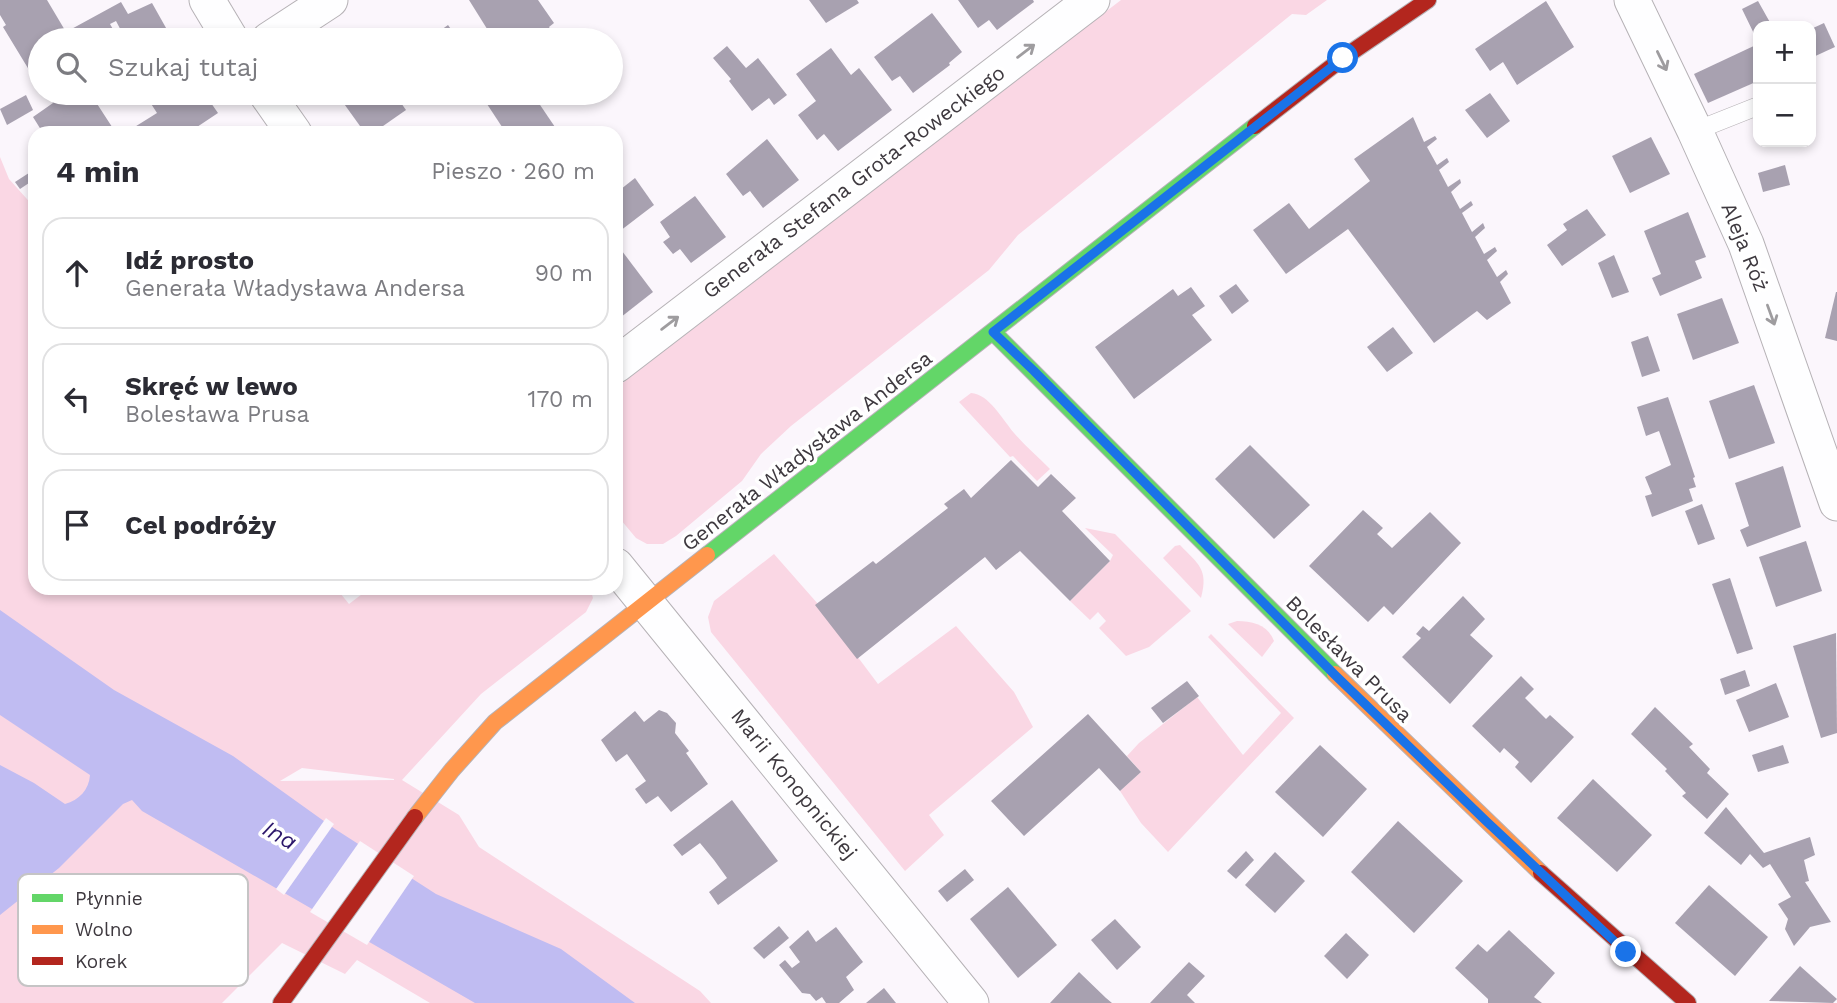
<!DOCTYPE html>
<html lang="pl">
<meta charset="utf-8">
<style>
:root{--surface:#fff;--page:#f2f2f3;--text:#2b2b33;--muted:#7c7c81;--line:#e1e1e2}
body{margin:0;font-family:"Work Sans",sans-serif;background:var(--page);color:var(--text)}
.controls{position:absolute;right:21px;top:21px;display:grid;overflow:hidden;border-radius:14px;box-shadow:0 4px 10px #0003}
.controls button{width:63px;height:63px;display:grid;place-items:center;padding:0;border:0;border-bottom:2px solid var(--line);background:var(--surface);color:var(--text);font:35px sans-serif}
.stop{position:absolute;width:21px;height:21px;margin:-16px;border:5px solid #1a73e8;border-radius:50%;background:#fff}
.stop.end{background:#1a73e8;border-color:#fff;box-shadow:0 2px 7px #0008}
.list{margin:0;padding:0;list-style:none}
h2{display:flex;justify-content:space-between;align-items:center;height:91px;margin:0;padding:0 28px;font-size:30px}
h2 small{font-size:23px;font-weight:400;color:var(--muted)}
.list li{display:grid;grid-template-columns:46px 1fr auto;gap:21px;align-items:center;box-sizing:border-box;height:112px;margin:0 14px 14px;padding:0 14px;border:2px solid var(--line);border-radius:21px}
.list b{display:block;font-size:26px;white-space:nowrap}
.list p{margin:0;font-size:23px;white-space:nowrap;color:var(--muted)}
.list em{font-size:23px;font-style:normal;color:var(--muted)}
.icon{flex:none;width:38px;height:38px;fill:none;stroke:currentColor;stroke-width:2;stroke-linecap:round;stroke-linejoin:round}
.map{position:relative;flex:none;width:1837px;height:1003px;overflow:hidden}
.search{position:absolute;background:var(--surface);box-shadow:0 4px 10px #0003;left:28px;top:28px;width:595px;height:77px;display:flex;align-items:center;gap:18px;box-sizing:border-box;padding:0 24px;border-radius:38px;color:var(--muted);font-size:26px}
.panel{position:absolute;background:var(--surface);box-shadow:0 4px 10px #0003;left:28px;top:126px;width:595px;height:469px;border-radius:21px}
.map>svg:first-child{display:block}
.green{fill:#fad7e4;fill-rule:evenodd}
.water{fill:#c0bcf2}
.pier{fill:#fbf6fc}
.building{fill:#a8a1b0}
.lines{fill:none;stroke-linecap:round;stroke-linejoin:round}
.lane-casing{stroke:#b6b2b6;stroke-width:19}
.street-casing{stroke:#b6b2b6;stroke-width:37}
.fast-casing{stroke:#b6b2b6;stroke-width:18}
.slow-casing{stroke:#b6b2b6;stroke-width:18}
.jam-casing{stroke:#b6b2b6;stroke-width:18}
.lane{stroke:#fefeff;stroke-width:18}
.street{stroke:#fefeff;stroke-width:35}
.fast{stroke:#63d668;stroke-width:16}
.slow{stroke:#ff974d;stroke-width:16}
.jam{stroke:#b3261e;stroke-width:16}
.oneway{stroke:#9e9c9f}
.route{stroke:#1a73e8;stroke-width:9}
.labels{text-anchor:middle;stroke-width:7;stroke-linejoin:round;paint-order:stroke}
.street-label{font-size:21px;fill:#3e393f;stroke:#fff}
.water-label{font-size:23px;font-style:italic;fill:#2b166a;stroke:#fff}
.key{fill:#fff;stroke:#c5c4c5;stroke-width:2}
.key-label{font-size:19px;fill:#3e393f}
</style>
<div class="map">
<svg width="1837" height="1003" viewBox="0 0 1837 1003">
<rect width="100%" height="100%" fill="#fbf6fc"/>
<g class="green">
<path d="M1121,0H1327L1306,15L1292,14L1018,235L989,270L791,426L761,454L742,481L676,536L663,544H647L636,538L616,514V388Z"/>
<path d="M0,157L9,179L35,208V588H336L349,604L370,588H590L593,598L586,612L481,694L402,780L459,815L479,847L700,991L711,1003H430L357,960L345,974L282,943L222,1003H0ZM302,768L394,779V780L280,781Z"/>
<path d="M971,393C989,394 1003,420 1014,433C1025,446 1038,457 1050,469L1037,481L1013,456L1010,457L959,402Z"/>
<path d="M1085,528L1115,534L1191,611L1149,647L1126,656L1099,628L1106,621L1098,612L1090,620L1070,601L1110,561L1113,555Z"/>
<path d="M1180,545C1198,564 1209,569 1201,598L1163,558L1175,546Z"/>
<path d="M774,554L818,604L878,684L956,626L1014,692L1033,727L929,815L944,835L905,871L711,632L708,617L714,601Z"/>
<path d="M1237,621C1253,621 1268,625 1274,641L1262,657L1228,624Z"/>
<path d="M1211,634L1294,718L1168,852L1141,823L1120,791L1141,772L1127,756L1139,743L1197,697L1243,755L1281,713L1208,637Z"/>
</g>
<path class="water" d="M0,610L114,690L233,756L335,829L436,894L561,949L635,1003H475L142,811L132,800L123,804L59,868L0,915V765L34,783L65,804C79,800 89,790 90,775L0,715Z"/>
<g class="pier">
<path d="M326,818L334,824L284,895L276,889Z"/>
<path d="M360,841L414,876L367,945L310,912Z"/>
</g>
<g class="building">
<path d="M0,0H47L66,32L121,2L128,14L152,3L170,35L159,40H126L116,21L110,24L119,40H40V88L3,27L6,25L0,15Z"/>
<path d="M469,0H538L554,23L549,27L557,40H527L519,28L501,40H494Z"/>
<path d="M809,0H857L859,3L826,23Z"/>
<path d="M958,0H1033L1034,2L997,30L989,20L978,28Z"/>
<path d="M1546,1L1574,47L1517,85L1503,62L1490,71L1475,49Z"/>
<path d="M1758,1L1772,26H1758V42L1742,9Z"/>
<path d="M932,13L962,52L949,63L950,65L913,93L900,76L892,81L874,57Z"/>
<path d="M1824,23L1835,47L1811,58V29Z"/>
<path d="M448,25L459,40H427Z"/>
<path d="M1758,44V81L1708,103L1694,74Z"/>
<path d="M727,46L746,68L758,58L787,95L774,105L769,98L752,111L729,81L731,79L713,58Z"/>
<path d="M831,48L851,75L859,68L892,110L838,151L824,134L817,140L798,115L816,101L796,74Z"/>
<path d="M47,93H90L116,133H43L33,117L53,103Z"/>
<path d="M152,93H204L218,113L188,133H125L157,113L146,96Z"/>
<path d="M354,93H394L406,110L373,133H365L342,101Z"/>
<path d="M497,93H532L559,133H506L485,101Z"/>
<path d="M1490,93L1510,121L1487,138L1465,110Z"/>
<path d="M26,95L33,110L7,125L0,109Z"/>
<path d="M1413,117L1424,142L1435,136L1437,139L1427,147L1437,165L1447,158L1449,162L1439,170L1448,187L1460,179L1461,183L1451,192L1460,209L1471,201L1473,205L1462,213L1472,232L1483,223L1485,228L1475,237L1484,254L1495,247L1497,251L1487,260L1497,277L1506,270L1508,274L1500,282L1511,303L1487,320L1477,311L1434,343L1348,229L1286,274L1253,230L1289,203L1309,229L1370,181L1354,159Z"/>
<path d="M1651,137L1670,174L1630,193L1612,156Z"/>
<path d="M767,139L799,180L763,208L750,191L743,196L726,174Z"/>
<path d="M1785,165L1790,185L1763,192L1758,173Z"/>
<path d="M35,169V179L20,189L15,182Z"/>
<path d="M635,178L654,205L616,234V193Z"/>
<path d="M695,196L726,237L691,263L680,249L673,254L663,242L670,237L660,222Z"/>
<path d="M1587,209L1606,235L1562,266L1547,245L1567,230L1563,224Z"/>
<path d="M1688,212L1706,257L1695,261L1702,278L1660,296L1652,278L1661,274L1644,231Z"/>
<path d="M622,251L653,292L616,321V255Z"/>
<path d="M1614,255L1629,292L1612,298L1598,263Z"/>
<path d="M1236,284L1249,301L1232,314L1219,296Z"/>
<path d="M1191,287L1205,306L1192,315L1212,340L1134,399L1095,347L1173,289L1178,296Z"/>
<path d="M1836,292H1837V341L1825,338Z"/>
<path d="M1722,298L1739,343L1693,360L1677,314Z"/>
<path d="M1393,327L1413,353L1387,372L1367,347Z"/>
<path d="M1648,336L1660,371L1642,377L1631,342Z"/>
<path d="M1754,385L1775,443L1729,459L1709,401Z"/>
<path d="M1668,397L1695,477L1693,478L1696,487L1689,489L1693,501L1652,517L1645,496L1652,494L1645,477L1671,465L1659,431L1646,436L1637,407Z"/>
<path d="M1250,445L1310,505L1274,539L1215,479Z"/>
<path d="M1011,460L1038,487L1051,474L1076,498L1062,511L1110,561L1070,601L1020,551L996,570L985,557L857,659L815,605L873,561L876,564L948,508L944,504L964,489L971,498Z"/>
<path d="M1783,466L1801,527L1747,547L1740,530L1749,526L1735,483Z"/>
<path d="M1702,504L1715,539L1698,545L1685,511Z"/>
<path d="M1363,510L1383,528L1377,534L1392,548L1430,512L1461,543L1393,615L1384,606L1368,622L1309,566Z"/>
<path d="M1806,541L1822,591L1776,607L1759,557Z"/>
<path d="M1730,578L1753,649L1737,654L1712,584Z"/>
<path d="M1463,596L1485,619L1470,635L1493,656L1450,704L1402,657L1421,638L1416,634L1423,626L1429,631Z"/>
<path d="M1836,633L1837,733L1821,738L1793,646Z"/>
<path d="M1745,670L1750,686L1725,695L1720,679Z"/>
<path d="M1521,676L1534,689L1525,698L1546,719L1550,715L1574,737L1531,783L1515,767L1519,762L1504,748L1500,753L1472,726Z"/>
<path d="M1187,681L1199,696L1163,723L1151,708Z"/>
<path d="M1776,683L1789,717L1749,732L1736,700Z"/>
<path d="M1655,707L1693,744L1689,747L1710,769L1707,773L1729,794L1707,819L1682,796L1686,793L1665,771L1667,769L1631,734Z"/>
<path d="M659,710L667,713L676,723L675,733L689,751L686,753L708,784L671,812L658,796L646,804L635,789L646,781L627,754L616,762L601,740L635,711L644,722Z"/>
<path d="M1088,714L1141,772L1120,791L1099,768L1024,836L991,801Z"/>
<path d="M1320,745L1367,789L1323,837L1275,792Z"/>
<path d="M1783,745L1789,763L1758,772L1752,755Z"/>
<path d="M1593,779L1652,835L1617,872L1557,818Z"/>
<path d="M732,800L778,861L718,905L709,892L727,878L714,860L700,843L682,856L673,845Z"/>
<path d="M1726,807L1764,853L1810,837L1815,855L1804,860L1809,881L1805,882L1831,922L1810,927L1794,946L1785,929L1788,919L1778,904L1791,897L1770,864L1763,868L1750,854L1741,865L1704,833Z"/>
<path d="M1398,821L1463,881L1414,933L1351,872Z"/>
<path d="M1246,851L1254,860L1236,879L1227,871Z"/>
<path d="M1275,852L1305,881L1275,913L1245,885Z"/>
<path d="M965,869L974,880L947,902L938,891Z"/>
<path d="M1709,885L1768,937L1735,976L1675,923Z"/>
<path d="M1008,887L1057,945L1018,978L970,919Z"/>
<path d="M1115,919L1141,947L1117,970L1091,940Z"/>
<path d="M779,926L789,938L764,959L753,948Z"/>
<path d="M836,927L863,962L846,977L854,990L839,1003H826L822,997L816,1001L810,994L802,993L779,965L785,960L792,968L800,962L789,947L808,930L816,942Z"/>
<path d="M1509,930L1555,973L1534,997L1542,1003H1488V999L1455,968L1478,944L1487,952Z"/>
<path d="M1346,933L1369,955L1347,979L1324,956Z"/>
<path d="M1189,962L1205,976L1187,995L1195,1003H1150Z"/>
<path d="M1800,966L1837,999L1833,1003L1769,1001Z"/>
<path d="M1079,972L1106,998L1112,1003H1050Z"/>
<path d="M884,988L896,1003H866Z"/>
</g>
<g class="lines">
<g class="lane-casing">
<path id="lane" d="M1695,131L1758,106"/>
</g>
<g class="street-casing">
<g id="street">
<path d="M207,0L231,40"/>
<path d="M1632,0L1695,131L1746,244L1837,503"/>
<path d="M269,40L330,0"/>
<path d="M266,93L294,133"/>
<path d="M616,365L1092,0"/>
<path d="M616,566L971,1003"/>
</g>
</g>
<g class="fast-casing">
<g id="fast">
<path d="M993,332L1335,674"/>
<path d="M707,555L1255,126"/>
</g>
</g>
<g class="slow-casing">
<g id="slow">
<path d="M1335,674L1541,873"/>
<path d="M415,817L452,770L495,722L707,555"/>
</g>
</g>
<g class="jam-casing">
<g id="jam">
<path d="M1255,126L1343,58L1428,0"/>
<path d="M1541,873L1688,1003"/>
<path d="M281,1003L415,817"/>
</g>
</g>
<use href="#lane" class="lane"/>
<use href="#street" class="street"/>
<use href="#fast" class="fast"/>
<use href="#slow" class="slow"/>
<use href="#jam" class="jam"/>
</g>
<defs><path id="oneway-shaft" d="M-6 0H5M1.5-3L5.5 0L1.5 3" fill="none" stroke-width="1.6" stroke-linecap="round" stroke-linejoin="round" transform="scale(1.75)"/></defs>
<g class="oneway">
<use href="#oneway-shaft" transform="translate(1026 51) rotate(-37)"/>
<use href="#oneway-shaft" transform="translate(1662 61) rotate(64)"/>
<use href="#oneway-shaft" transform="translate(1771 315) rotate(70)"/>
<use href="#oneway-shaft" transform="translate(670 323) rotate(-37)"/>
</g>
<g class="lines">
<path class="route" d="M1343,58L993,332L1034,371L1335,675L1486,821L1626,952"/>
</g>
<g class="labels">
<g class="street-label">
<text transform="translate(854 182) rotate(-37)" y="7">Generała Stefana Grota-Roweckiego</text>
<text transform="translate(1745 247) rotate(68)" y="7">Aleja Róż</text>
<text transform="translate(807 451) rotate(-38)" y="7">Generała Władysława Andersa</text>
<text transform="translate(1349 659) rotate(45)" y="7">Bolesława Prusa</text>
<text transform="translate(794 784) rotate(51)" y="7">Marii Konopnickiej</text>
</g>
<g class="water-label">
<text transform="translate(280 835) rotate(30)" y="8">Ina</text>
</g>
</g>
<rect x="18" y="874" width="230" height="112" rx="10" class="key"/>
<rect x="32" y="894" width="31" height="8" fill="#63d668"/>
<rect x="32" y="925" width="31" height="9" fill="#ff974d"/>
<rect x="32" y="957" width="31" height="8" fill="#b3261e"/>
<g class="key-label">
<text x="75" y="905">Płynnie</text>
<text x="75" y="936">Wolno</text>
<text x="75" y="968">Korek</text>
</g>
</svg>
<div class="controls">
<button>+</button>
<button>−</button>
</div>
<div class="stop" style="left:1343px;top:58px"></div>
<div class="stop end" style="left:1626px;top:952px"></div>
<div class="search"><svg class="icon" aria-label="search" viewBox="0 0 24 24"><circle cx="10" cy="10" r="6"/><path d="M15 15l6 6"/></svg>Szukaj tutaj</div>
<section class="panel">
<h2>4 min<small>Pieszo · 260 m</small></h2>
<ul class="list">
<li><svg class="icon" aria-label="ahead" viewBox="0 0 24 24"><path d="M12 20V5M6 11l6-6 6 6"/></svg><div><b>Idź prosto</b><p>Generała Władysława Andersa</p></div><em>90 m</em></li>
<li><svg class="icon" aria-label="left" viewBox="0 0 24 24"><path d="M17 20v-9H6M10 6l-5 5 5 5"/></svg><div><b>Skręć w lewo</b><p>Bolesława Prusa</p></div><em>170 m</em></li>
<li><svg class="icon" aria-label="arrive" viewBox="0 0 24 24"><path d="M6 21V4h12l-3 4 3 4H6"/></svg><div><b>Cel podróży</b></div></li>
</ul>
</section>
</div>
